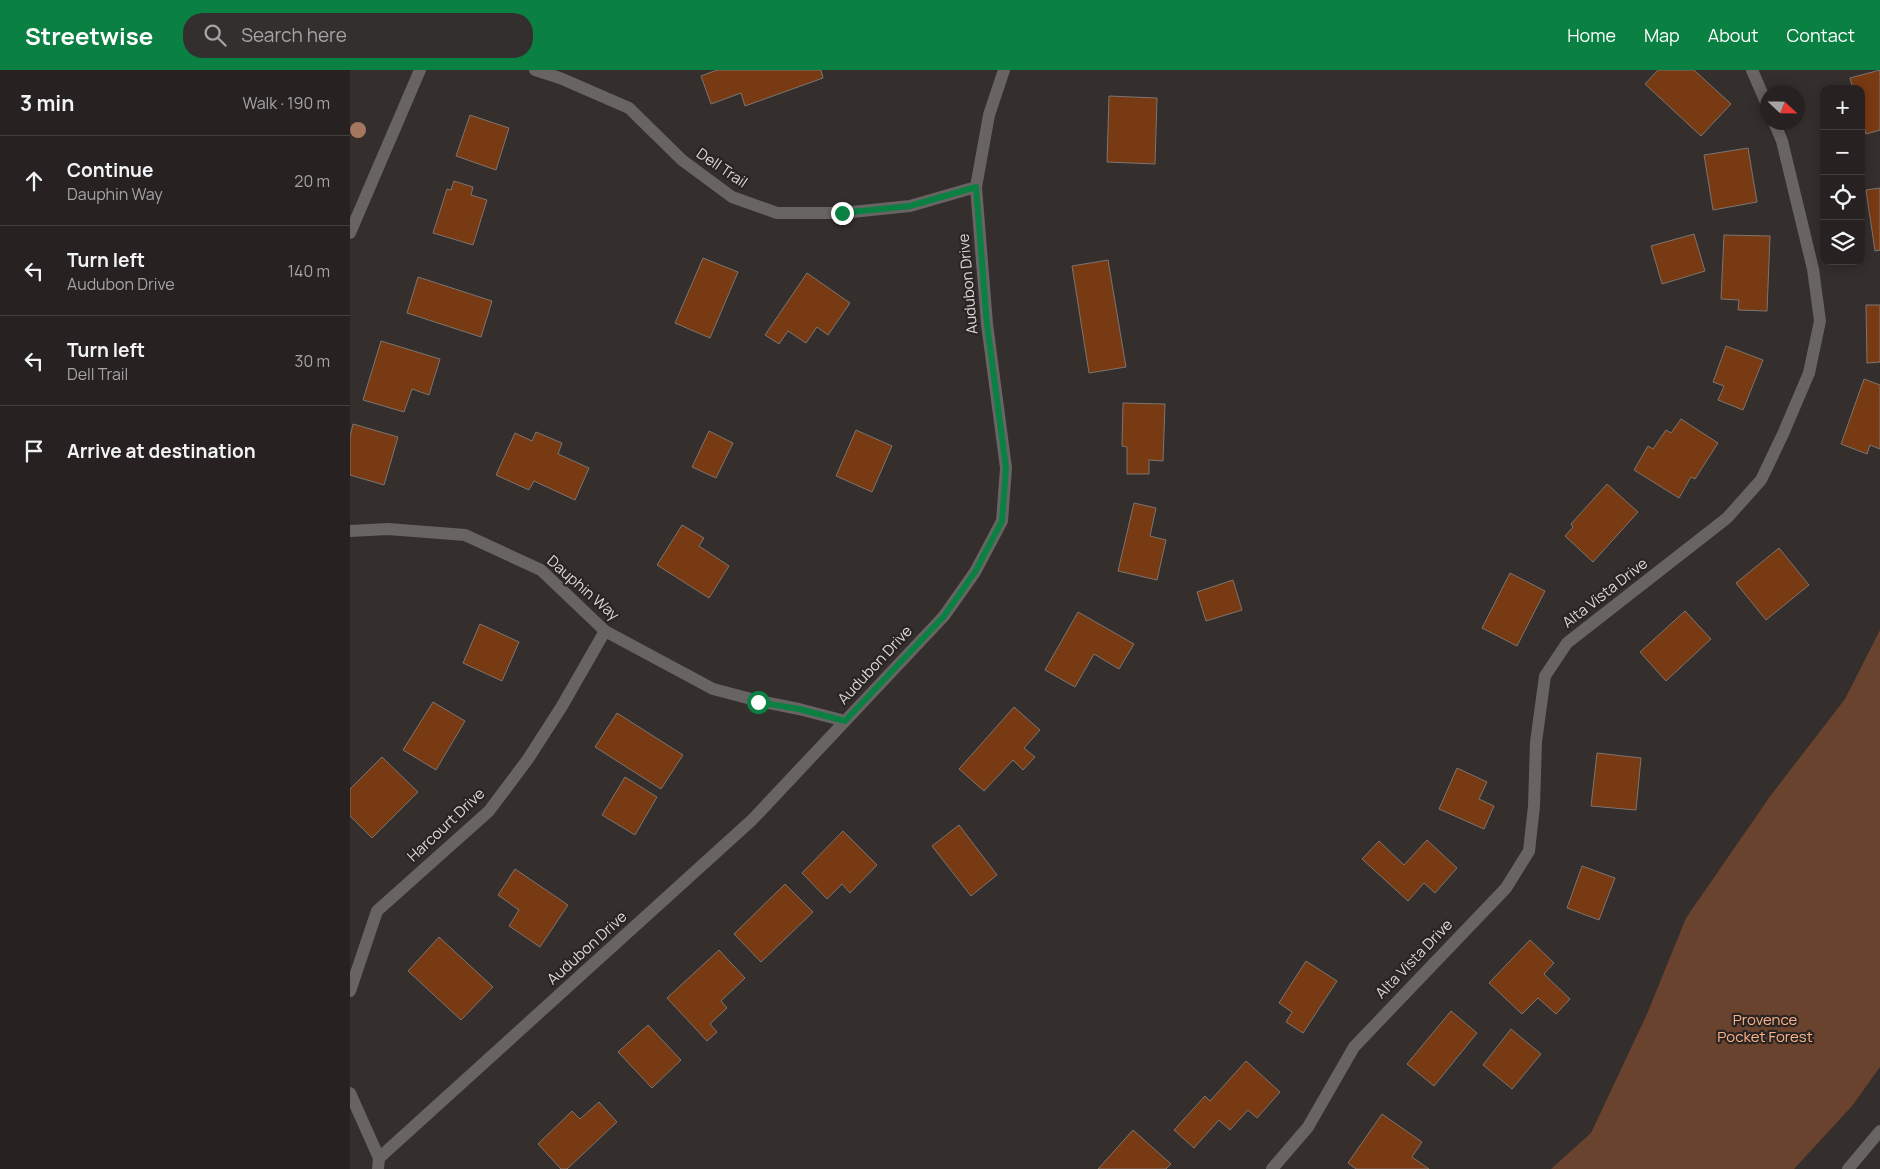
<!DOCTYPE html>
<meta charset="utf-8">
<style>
:root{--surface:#272221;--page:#332f2e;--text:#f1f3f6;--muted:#a4a4a5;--line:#433f3f;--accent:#0b8043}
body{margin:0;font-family:Manrope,sans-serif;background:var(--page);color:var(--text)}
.controls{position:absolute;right:15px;top:15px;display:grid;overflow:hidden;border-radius:10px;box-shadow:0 2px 12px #0003}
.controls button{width:45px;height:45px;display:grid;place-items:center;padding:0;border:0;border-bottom:1px solid var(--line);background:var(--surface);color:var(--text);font:25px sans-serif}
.compass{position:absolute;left:1410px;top:15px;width:45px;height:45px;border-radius:50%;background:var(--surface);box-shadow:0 2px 12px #0003;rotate:112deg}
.stop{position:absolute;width:15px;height:15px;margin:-11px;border:4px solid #0b8043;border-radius:50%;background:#fff}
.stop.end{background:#0b8043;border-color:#fff;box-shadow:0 1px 5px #0008}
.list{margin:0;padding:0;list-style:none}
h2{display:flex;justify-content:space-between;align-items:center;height:65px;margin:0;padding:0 20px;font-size:21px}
h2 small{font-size:16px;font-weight:400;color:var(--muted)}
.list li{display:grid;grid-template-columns:32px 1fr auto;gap:15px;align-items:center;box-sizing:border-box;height:90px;padding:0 20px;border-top:1px solid var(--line)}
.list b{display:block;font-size:19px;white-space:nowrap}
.list p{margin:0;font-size:16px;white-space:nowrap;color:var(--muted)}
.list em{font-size:16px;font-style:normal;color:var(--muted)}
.icon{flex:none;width:28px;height:28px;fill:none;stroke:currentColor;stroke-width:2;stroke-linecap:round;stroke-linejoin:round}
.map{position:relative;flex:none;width:1530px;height:1099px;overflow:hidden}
header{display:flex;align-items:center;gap:30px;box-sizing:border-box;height:70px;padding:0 25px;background:var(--accent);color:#fff}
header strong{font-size:24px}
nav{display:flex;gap:28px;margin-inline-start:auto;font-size:18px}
.search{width:350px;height:45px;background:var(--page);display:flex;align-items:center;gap:12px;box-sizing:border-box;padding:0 18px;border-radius:20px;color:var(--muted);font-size:19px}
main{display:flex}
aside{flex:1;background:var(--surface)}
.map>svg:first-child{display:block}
.green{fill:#6a432e}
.building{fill:#783a12;stroke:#7b7572}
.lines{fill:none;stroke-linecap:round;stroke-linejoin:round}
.minor{stroke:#676463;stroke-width:12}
.tree{fill:#a37760}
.route{stroke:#0b8043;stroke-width:6}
.labels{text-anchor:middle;stroke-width:4.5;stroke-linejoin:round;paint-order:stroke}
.street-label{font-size:15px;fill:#dcd9d7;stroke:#2a2522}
.park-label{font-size:15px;fill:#feb38a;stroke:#2a2522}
</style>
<header>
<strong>Streetwise</strong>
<div class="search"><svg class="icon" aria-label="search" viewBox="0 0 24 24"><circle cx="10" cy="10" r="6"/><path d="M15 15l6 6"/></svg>Search here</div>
<nav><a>Home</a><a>Map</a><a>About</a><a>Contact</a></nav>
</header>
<main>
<aside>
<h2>3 min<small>Walk · 190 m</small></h2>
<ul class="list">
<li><svg class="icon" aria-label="ahead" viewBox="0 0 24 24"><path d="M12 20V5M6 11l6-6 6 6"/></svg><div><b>Continue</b><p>Dauphin Way</p></div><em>20 m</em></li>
<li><svg class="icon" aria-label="left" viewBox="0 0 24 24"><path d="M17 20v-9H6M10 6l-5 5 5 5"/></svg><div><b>Turn left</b><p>Audubon Drive</p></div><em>140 m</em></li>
<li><svg class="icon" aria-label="left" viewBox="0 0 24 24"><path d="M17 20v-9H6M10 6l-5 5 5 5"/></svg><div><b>Turn left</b><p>Dell Trail</p></div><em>30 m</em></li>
<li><svg class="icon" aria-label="arrive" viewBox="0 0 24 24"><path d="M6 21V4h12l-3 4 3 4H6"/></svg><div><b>Arrive at destination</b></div></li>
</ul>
</aside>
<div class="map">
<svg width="1530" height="1099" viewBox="0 0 1530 1099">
<rect width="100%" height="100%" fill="#342e2c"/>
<path class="green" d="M1530,560V997L1502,1036L1444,1099H1201L1241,1063L1297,944L1336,848L1421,725L1495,629Z"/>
<g class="building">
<path d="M367,0H471L473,8L395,36L391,23L361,34L351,6Z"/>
<path d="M1308,0H1344L1381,34L1351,66L1295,14Z"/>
<path d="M1530,0V60L1516,64L1511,46V19H1503L1500,8Z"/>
<path d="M759,26L807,28L805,94L757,92Z"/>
<path d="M120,45L159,58L146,100L106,86Z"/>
<path d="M1398,78L1407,132L1363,140L1354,85Z"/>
<path d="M104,111L123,117L121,125L137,130L123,175L83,163L97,119L101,120Z"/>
<path d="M1530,118V180L1525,181L1516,120Z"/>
<path d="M1344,164L1355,201L1312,214L1301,176Z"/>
<path d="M1374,165L1420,166L1417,241L1388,240L1389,230L1371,229Z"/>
<path d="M353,188L388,202L360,268L325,253Z"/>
<path d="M758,190L776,297L739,303L722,196Z"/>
<path d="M457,203L500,233L478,265L467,257L456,273L438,261L429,274L415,265Z"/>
<path d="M68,207L142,231L131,267L57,243Z"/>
<path d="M1516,235H1530V292L1517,293Z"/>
<path d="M31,271L90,289L79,325L62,319L54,342L13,330Z"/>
<path d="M1376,276L1413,290L1393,340L1368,330L1374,316L1363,312Z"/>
<path d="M1514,309L1530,315V379L1520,375L1517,384L1491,374Z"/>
<path d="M773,333L815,334L813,391L799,390V404H777V377L772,376Z"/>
<path d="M1331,349L1368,373L1345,409L1341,407L1329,428L1284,400L1298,376L1303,379L1316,360L1321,363Z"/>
<path d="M3,354L48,367L34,415L0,405V367Z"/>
<path d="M506,360L542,376L522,422L486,406Z"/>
<path d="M359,361L383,373L366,408L342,397Z"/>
<path d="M186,362L212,373L208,384L239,398L225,430L184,411L179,420L146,405L165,363L182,371Z"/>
<path d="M1257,414L1288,442L1243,492L1215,466L1223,457L1221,454Z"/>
<path d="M784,433L806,438L800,466L816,470L807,510L768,501Z"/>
<path d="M332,455L354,468L349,476L379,496L359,528L307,495Z"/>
<path d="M1429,478L1459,515L1416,550L1386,513Z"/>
<path d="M1160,503L1195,521L1167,576L1132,558Z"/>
<path d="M883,510L892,540L856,551L847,522Z"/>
<path d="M1335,541L1361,569L1316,611L1290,582Z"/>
<path d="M728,542L784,574L769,599L744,584L725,617L695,600Z"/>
<path d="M130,554L169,572L152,611L113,593Z"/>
<path d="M83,632L115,651L86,700L53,680Z"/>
<path d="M664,637L690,660L674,678L685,687L673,700L663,690L634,721L609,699Z"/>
<path d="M267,643L333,685L311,719L245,677Z"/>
<path d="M1247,683L1291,688L1286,740L1241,736Z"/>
<path d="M32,687L68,722L22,768L0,746V719Z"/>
<path d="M1107,698L1137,712L1129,729L1144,736L1134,759L1089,739Z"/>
<path d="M275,707L307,727L285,765L252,745Z"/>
<path d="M609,755L647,805L621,826L582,776Z"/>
<path d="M493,761L527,795L500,823L492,814L477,829L452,803Z"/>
<path d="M1077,770L1107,798L1085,823L1074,813L1058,831L1012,789L1029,771L1054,795Z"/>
<path d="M1232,796L1265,808L1249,850L1217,838Z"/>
<path d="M165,799L218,835L190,877L159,856L169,840L148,825Z"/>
<path d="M435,814L463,842L411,892L384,864Z"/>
<path d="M89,867L143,917L111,950L58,901Z"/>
<path d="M1180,870L1204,893L1194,904L1220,929L1206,944L1188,928L1172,944L1139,913Z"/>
<path d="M369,880L395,908L371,931L377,938L360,954L367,962L357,971L317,928Z"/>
<path d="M956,891L987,911L953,963L936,952L942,942L929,933Z"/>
<path d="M1101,941L1127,963L1084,1016L1057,994Z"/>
<path d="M298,955L331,990L302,1018L268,982Z"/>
<path d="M1161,959L1191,984L1162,1019L1133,995Z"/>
<path d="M896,991L930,1022L907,1048L898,1040L880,1060L869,1050L844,1078L824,1060L855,1026L860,1031Z"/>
<path d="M249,1032L267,1052L217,1099H211L188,1074L222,1041L230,1049Z"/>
<path d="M1032,1044L1072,1072L1062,1087L1079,1099H1006L998,1093Z"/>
<path d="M783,1060L821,1094L816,1099H748Z"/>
</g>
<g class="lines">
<g class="minor">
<path d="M185,0L210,8L279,38L332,90L382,127L427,143H492L560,136L626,117"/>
<path d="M1402,0L1418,37"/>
<path d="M0,163L70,0"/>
<path d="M0,461L38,459L115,465L191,500L255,561L363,619L409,631L449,639L495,651"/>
<path d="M0,921L27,841L139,741L178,689L212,636L255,561"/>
<path d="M0,1023L29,1088"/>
<path d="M28,1099L29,1088L402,750L594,546L625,502L652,451L656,398L637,254L626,117L639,45L654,0"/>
<path d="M922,1099L958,1057L1004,977L1156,818L1179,781L1184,736L1186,672L1195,606L1217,573L1377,448L1411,410L1433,364L1459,303L1470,251L1463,199L1432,71L1424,52"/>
<path d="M1498,1099L1530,1061"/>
</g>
</g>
<circle class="tree" cx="8" cy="60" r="8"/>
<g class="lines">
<path class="route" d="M408,632L449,639L495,651L594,546L625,502L652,451L656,398L637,254L626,117L560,136L492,143"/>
</g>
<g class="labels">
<g class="street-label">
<text transform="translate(372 98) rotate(34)" y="5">Dell Trail</text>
<text transform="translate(618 214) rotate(-95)" y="5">Audubon Drive</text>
<text transform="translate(233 518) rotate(41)" y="5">Dauphin Way</text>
<text transform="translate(1255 523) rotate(-38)" y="5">Alta Vista Drive</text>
<text transform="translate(525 595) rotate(-47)" y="5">Audubon Drive</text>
<text transform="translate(96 755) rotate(-43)" y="5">Harcourt Drive</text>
<text transform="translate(237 878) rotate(-42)" y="5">Audubon Drive</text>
<text transform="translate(1064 889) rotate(-46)" y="5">Alta Vista Drive</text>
</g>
<g class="park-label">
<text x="1415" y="955">Provence<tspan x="1415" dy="17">Pocket Forest</tspan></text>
</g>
</g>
</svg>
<div class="controls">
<button>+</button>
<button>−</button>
<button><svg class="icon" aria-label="locate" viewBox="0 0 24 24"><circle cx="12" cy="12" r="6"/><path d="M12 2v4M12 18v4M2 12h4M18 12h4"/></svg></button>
<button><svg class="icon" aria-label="layers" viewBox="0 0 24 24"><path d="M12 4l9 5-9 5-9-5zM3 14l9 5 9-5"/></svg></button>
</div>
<svg class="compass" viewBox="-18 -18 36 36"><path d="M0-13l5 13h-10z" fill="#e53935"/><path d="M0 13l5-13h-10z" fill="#a4a4a5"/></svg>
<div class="stop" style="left:408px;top:632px"></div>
<div class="stop end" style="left:492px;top:143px"></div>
</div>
</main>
